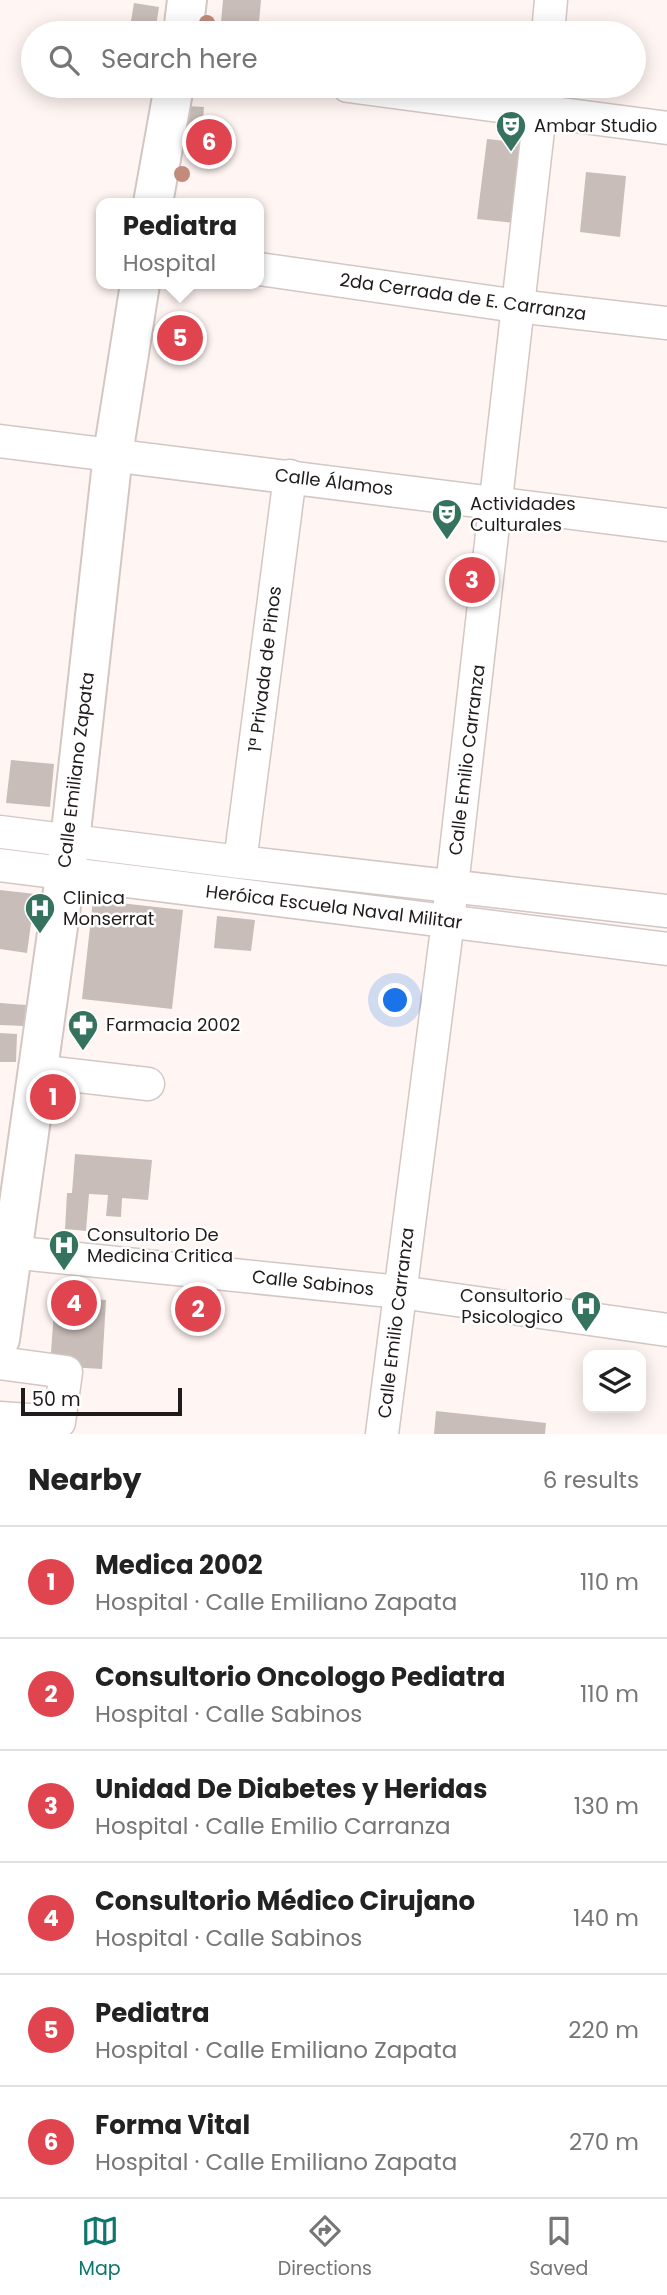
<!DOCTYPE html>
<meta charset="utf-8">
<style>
:root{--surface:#fff;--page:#f6f6f6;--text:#222;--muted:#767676;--line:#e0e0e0;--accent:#0f766e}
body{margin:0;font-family:Poppins,sans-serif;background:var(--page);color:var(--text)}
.controls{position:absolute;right:21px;bottom:21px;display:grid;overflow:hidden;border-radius:14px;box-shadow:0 4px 18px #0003}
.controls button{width:63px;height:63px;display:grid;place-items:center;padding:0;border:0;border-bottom:2px solid var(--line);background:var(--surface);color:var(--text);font:35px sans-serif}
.scale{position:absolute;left:21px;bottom:18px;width:161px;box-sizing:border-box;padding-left:7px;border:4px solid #201c1b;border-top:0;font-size:19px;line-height:24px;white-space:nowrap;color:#201c1b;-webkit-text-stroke:5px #fff;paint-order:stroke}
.you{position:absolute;left:396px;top:1001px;width:24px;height:24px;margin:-18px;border:5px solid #fff;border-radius:50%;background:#1a73e8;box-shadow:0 0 0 10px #1a73e833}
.badge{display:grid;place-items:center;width:46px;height:46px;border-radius:50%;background:var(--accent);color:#fff;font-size:23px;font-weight:700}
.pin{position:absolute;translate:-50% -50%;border:4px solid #fff;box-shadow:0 2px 7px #0006}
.popup{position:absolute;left:96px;top:198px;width:168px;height:91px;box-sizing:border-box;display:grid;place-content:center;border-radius:14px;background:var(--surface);filter:drop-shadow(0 2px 5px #0005);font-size:23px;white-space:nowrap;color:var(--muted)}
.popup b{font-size:26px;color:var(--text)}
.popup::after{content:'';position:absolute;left:50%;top:100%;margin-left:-14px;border:14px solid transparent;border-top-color:var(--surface)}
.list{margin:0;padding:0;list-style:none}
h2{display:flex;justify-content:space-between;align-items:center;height:91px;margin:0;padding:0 28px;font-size:30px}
h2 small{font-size:23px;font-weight:400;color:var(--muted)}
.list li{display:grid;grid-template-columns:46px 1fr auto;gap:21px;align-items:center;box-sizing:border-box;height:112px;padding:0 28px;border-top:2px solid var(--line)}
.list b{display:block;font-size:26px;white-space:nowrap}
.list p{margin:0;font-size:23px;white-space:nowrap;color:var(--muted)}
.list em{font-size:23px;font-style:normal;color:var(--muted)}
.icon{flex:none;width:38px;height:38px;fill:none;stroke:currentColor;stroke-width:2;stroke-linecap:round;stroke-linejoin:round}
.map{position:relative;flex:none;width:667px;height:1434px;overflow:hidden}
.search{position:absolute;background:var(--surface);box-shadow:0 4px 18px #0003;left:21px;right:21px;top:21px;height:77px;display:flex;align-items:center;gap:18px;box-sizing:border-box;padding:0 24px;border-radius:38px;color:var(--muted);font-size:26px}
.sheet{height:763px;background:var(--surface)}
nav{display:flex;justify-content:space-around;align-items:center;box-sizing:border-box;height:98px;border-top:2px solid var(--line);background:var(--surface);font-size:19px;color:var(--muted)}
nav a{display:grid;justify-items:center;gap:4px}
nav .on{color:var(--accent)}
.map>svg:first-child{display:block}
.building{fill:#c9bdb9}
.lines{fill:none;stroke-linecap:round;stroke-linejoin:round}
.minor-casing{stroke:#d3c7c4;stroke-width:35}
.major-casing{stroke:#d3c7c4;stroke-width:42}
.minor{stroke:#fff;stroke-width:32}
.major{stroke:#fff;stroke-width:38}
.tree{fill:#c38b7c}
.labels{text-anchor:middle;stroke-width:5;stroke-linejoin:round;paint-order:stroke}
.poi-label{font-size:18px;fill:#201c1b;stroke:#fff;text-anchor:start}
.street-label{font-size:18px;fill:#201c1b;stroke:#fff}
</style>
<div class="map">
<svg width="667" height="1434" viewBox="0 0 667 1434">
<rect width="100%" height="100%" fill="#fff5f2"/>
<g class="building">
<path d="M223,0H261L258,33H220Z"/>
<path d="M134,3L159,7L155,33H129Z"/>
<path d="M187,106L204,107L202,130L185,129Z"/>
<path d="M487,139L524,143L514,223L477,219Z"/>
<path d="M586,172L626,176L620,237L580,232Z"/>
<path d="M11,760L54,764L50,807L6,803Z"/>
<path d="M0,890L35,894L27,953L0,949Z"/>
<path d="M93,900L183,910L172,1009L82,999Z"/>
<path d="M217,916L255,920L251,951L214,948Z"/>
<path d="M0,1003L26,1005L24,1026L0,1025Z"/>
<path d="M0,1033L17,1034L16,1062H0Z"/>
<path d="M75,1154L152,1160L148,1200L122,1198L121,1217L106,1216L108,1195L89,1194L86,1231L65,1229L67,1193H72Z"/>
<path d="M55,1297L106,1300L102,1369L50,1366Z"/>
<path d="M436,1411L546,1423L545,1434H434Z"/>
</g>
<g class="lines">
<g class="minor-casing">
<g id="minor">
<path d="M548,33L551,0"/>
<path d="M348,86L667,128"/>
<path d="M259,269L517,306L667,323"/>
<path d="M0,441L667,525"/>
<path d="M0,832L240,862L667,911"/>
<path d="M240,862L290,476"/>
<path d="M0,865L667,949"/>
<path d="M36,1071L148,1084"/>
<path d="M0,1251L400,1292L667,1330"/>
<path d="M0,1363L66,1372L59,1422L0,1418"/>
<path d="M382,1434L448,921L543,86"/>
</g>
</g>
<g class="major-casing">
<g id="major">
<path d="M183,33L187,0"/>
<path d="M153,203L174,86"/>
<path d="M0,1339L70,841L113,454L140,284"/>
</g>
</g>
<use href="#minor" class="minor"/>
<use href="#major" class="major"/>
</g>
<g class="tree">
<circle cx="207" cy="23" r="8"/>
<circle cx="182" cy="174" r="8"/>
</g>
<defs>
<g id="theatre-pin" transform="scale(1.575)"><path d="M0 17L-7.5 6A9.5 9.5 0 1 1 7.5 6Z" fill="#36735f" stroke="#fff"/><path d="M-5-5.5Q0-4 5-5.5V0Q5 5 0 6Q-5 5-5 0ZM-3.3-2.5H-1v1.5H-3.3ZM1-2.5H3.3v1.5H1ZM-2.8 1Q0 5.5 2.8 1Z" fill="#fff"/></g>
<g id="hospital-pin" transform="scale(1.575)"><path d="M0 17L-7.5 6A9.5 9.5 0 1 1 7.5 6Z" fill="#36735f" stroke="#fff"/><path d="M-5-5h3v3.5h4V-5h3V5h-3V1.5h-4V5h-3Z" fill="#fff"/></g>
<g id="pharmacy-pin" transform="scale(1.575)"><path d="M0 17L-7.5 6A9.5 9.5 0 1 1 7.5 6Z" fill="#36735f" stroke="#fff"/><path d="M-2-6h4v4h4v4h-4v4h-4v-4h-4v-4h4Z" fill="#fff"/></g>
</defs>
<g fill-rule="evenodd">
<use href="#theatre-pin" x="511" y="126"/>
<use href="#theatre-pin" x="447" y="514"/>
<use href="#hospital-pin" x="40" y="908"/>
<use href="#pharmacy-pin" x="83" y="1025"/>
<use href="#hospital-pin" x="64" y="1245"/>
<use href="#hospital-pin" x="586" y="1306"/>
</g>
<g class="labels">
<g class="poi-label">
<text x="534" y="132">Ambar Studio</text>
<text x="470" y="510">Actividades<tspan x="470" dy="21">Culturales</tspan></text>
<text x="63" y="904">Clinica<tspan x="63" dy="21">Monserrat</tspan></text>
<text x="106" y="1031">Farmacia 2002</text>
<text x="87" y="1241">Consultorio De<tspan x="87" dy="21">Medicina Critica</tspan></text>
<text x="563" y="1302" text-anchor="end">Consultorio<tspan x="563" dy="21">Psicologico</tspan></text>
</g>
<g class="street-label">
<text transform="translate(463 297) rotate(8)" y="6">2da Cerrada de E. Carranza</text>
<text transform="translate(334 482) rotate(7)" y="6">Calle Álamos</text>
<text transform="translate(265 669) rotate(-83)" y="6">1ª Privada de Pinos</text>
<text transform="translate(467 760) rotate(-83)" y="6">Calle Emilio Carranza</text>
<text transform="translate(76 770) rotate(-83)" y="6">Calle Emiliano Zapata</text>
<text transform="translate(334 907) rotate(7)" y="6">Heróica Escuela Naval Militar</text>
<text transform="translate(313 1283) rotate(6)" y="6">Calle Sabinos</text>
<text transform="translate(396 1323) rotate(-83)" y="6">Calle Emilio Carranza</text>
</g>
</g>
</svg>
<div class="controls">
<button><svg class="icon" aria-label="layers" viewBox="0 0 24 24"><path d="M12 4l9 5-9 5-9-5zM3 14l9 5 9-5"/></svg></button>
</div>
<div class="scale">50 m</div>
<div class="you"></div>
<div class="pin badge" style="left:53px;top:1097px;background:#e0444e">1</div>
<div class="pin badge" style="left:198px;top:1309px;background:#e0444e">2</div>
<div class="pin badge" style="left:472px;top:580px;background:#e0444e">3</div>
<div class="pin badge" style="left:74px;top:1303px;background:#e0444e">4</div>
<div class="pin badge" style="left:180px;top:338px;background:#e0444e">5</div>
<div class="popup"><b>Pediatra</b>Hospital</div>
<div class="pin badge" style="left:209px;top:142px;background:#e0444e">6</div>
<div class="search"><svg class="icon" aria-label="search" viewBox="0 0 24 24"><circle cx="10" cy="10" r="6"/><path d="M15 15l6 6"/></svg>Search here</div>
</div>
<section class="sheet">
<h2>Nearby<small>6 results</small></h2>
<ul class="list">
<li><span class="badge" style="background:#e0444e">1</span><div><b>Medica 2002</b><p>Hospital · Calle Emiliano Zapata</p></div><em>110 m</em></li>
<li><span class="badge" style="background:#e0444e">2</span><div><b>Consultorio Oncologo Pediatra</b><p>Hospital · Calle Sabinos</p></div><em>110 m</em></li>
<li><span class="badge" style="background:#e0444e">3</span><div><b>Unidad De Diabetes y Heridas</b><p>Hospital · Calle Emilio Carranza</p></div><em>130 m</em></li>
<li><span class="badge" style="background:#e0444e">4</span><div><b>Consultorio Médico Cirujano</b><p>Hospital · Calle Sabinos</p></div><em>140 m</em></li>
<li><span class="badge" style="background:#e0444e">5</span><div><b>Pediatra</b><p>Hospital · Calle Emiliano Zapata</p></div><em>220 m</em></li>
<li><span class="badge" style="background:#e0444e">6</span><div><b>Forma Vital</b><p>Hospital · Calle Emiliano Zapata</p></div><em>270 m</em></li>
</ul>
</section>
<nav>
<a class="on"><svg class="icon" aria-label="map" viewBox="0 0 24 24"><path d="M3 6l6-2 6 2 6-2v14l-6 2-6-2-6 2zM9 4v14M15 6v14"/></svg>Map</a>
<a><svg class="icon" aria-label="directions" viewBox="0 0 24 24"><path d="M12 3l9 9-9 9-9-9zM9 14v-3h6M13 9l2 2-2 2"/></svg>Directions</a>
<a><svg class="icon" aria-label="saved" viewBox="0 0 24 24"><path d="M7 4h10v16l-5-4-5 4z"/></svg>Saved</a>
</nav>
